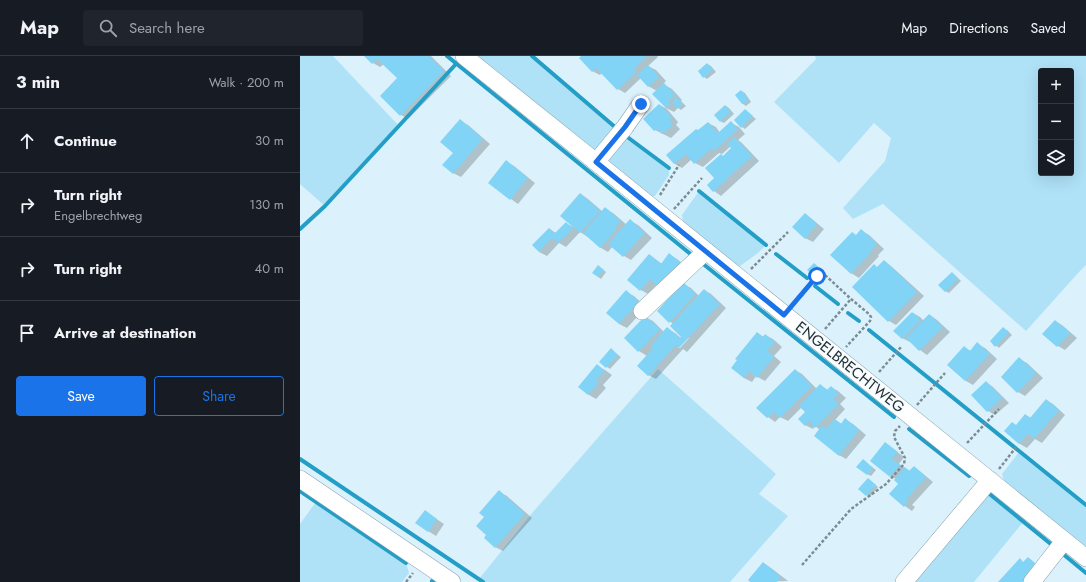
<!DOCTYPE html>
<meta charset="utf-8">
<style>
:root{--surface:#171b24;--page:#20242c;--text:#f1f3f6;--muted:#9ea1a6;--line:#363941;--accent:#1a73e8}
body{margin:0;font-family:Jost,sans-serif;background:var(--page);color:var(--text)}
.controls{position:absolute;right:12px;top:12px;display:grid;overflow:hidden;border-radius:4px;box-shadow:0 4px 16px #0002}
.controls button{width:36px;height:36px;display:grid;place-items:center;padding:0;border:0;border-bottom:1px solid var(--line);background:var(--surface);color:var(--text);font:20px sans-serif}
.stop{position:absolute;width:12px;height:12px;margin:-9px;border:3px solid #1a73e8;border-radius:50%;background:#fff}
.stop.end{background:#1a73e8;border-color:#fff;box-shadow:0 1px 4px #0008}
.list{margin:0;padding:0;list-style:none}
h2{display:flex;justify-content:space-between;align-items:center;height:52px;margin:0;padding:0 16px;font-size:17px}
h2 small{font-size:13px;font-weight:400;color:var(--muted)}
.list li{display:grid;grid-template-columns:26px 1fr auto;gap:12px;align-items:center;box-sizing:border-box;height:64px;padding:0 16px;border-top:1px solid var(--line)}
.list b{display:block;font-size:15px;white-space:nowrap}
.list p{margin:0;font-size:13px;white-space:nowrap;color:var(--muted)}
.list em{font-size:13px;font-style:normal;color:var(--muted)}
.actions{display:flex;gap:8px;padding:12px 16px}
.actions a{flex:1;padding:9px 0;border:1px solid var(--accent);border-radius:4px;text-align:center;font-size:14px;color:var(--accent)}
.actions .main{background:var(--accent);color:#fff}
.icon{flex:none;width:22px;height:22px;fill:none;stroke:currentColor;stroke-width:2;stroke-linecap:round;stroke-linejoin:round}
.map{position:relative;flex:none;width:786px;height:526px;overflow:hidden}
header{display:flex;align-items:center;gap:24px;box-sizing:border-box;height:56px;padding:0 20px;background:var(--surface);border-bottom:1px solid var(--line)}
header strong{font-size:19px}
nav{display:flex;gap:22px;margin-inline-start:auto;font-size:14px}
.search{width:280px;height:36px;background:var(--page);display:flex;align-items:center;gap:10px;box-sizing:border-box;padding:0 14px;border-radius:4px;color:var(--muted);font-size:15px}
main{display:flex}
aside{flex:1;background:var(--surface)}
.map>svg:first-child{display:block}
.green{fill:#afe1f7;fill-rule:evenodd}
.shadow{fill:#0003;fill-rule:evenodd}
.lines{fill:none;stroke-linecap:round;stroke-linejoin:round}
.stream{stroke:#239ec6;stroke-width:4}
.building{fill:#81d4f5}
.minor-casing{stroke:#87a2ad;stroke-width:18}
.path{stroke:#7b8c94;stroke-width:2.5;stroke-dasharray:3 2;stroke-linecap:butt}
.minor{stroke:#fff;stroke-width:17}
.route{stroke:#1a73e8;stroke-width:5}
.labels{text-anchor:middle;stroke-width:3.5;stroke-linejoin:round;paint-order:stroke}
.street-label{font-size:15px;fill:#253035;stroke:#f6fcfe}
</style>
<header>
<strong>Map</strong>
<div class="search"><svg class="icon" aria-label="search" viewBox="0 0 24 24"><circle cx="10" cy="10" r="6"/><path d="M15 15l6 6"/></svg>Search here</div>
<nav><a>Map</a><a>Directions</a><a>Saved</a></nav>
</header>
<main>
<aside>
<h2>3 min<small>Walk · 200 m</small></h2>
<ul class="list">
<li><svg class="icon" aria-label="ahead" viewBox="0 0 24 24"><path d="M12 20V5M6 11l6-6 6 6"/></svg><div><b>Continue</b></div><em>30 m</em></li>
<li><svg class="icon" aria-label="right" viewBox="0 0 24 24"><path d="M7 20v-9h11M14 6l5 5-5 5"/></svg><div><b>Turn right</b><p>Engelbrechtweg</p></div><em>130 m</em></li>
<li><svg class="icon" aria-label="right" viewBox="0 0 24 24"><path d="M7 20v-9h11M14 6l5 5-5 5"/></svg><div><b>Turn right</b></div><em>40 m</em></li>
<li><svg class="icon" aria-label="arrive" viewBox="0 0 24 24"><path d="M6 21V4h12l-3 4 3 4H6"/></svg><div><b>Arrive at destination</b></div></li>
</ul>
<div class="actions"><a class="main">Save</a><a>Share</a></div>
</aside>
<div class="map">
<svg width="786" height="526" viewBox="0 0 786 526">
<rect width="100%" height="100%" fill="#dbf2fc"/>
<g class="green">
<path d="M0,0H33L99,70L25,150L0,128Z"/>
<path d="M172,0H232L315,71L298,95L291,96Z"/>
<path d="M515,0H786V209L779,216L726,275L583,148L553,163L543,152L585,105L591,82L574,67L539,107L474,46L516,3ZM741,15H771V117H741Z"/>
<path d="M326,80L369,112V119L355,140L348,141L307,108L312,96Z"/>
<path d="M399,135L466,189L458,197L440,210H434L384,170L382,159Z"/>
<path d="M358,313L476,418L459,438L488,460L430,526H183L179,523L233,456Z"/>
<path d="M720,395L786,449V498L714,439L704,425L702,418Z"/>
<path d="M685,433L724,465L674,526H604Z"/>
<path d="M16,446L106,507L109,517L102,526H0V468Z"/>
</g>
<g class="shadow">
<path d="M66,0H131L151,20L108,63L101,59L98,22L84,8L80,11L73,7Z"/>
<path d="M282,0H357L358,1L348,10L356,14L366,25L363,28L372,33L382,44L381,45L386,50L381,54L378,52L374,56L366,52L357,35L348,30L341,22L325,37L318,33L302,17L300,19L292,15Z"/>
<path d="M407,8L411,10L416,16L407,23L404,21Z"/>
<path d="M441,35L445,37L451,46L446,50L443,48L436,39Z"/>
<path d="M360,49L367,53L378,66L376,69L380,73L371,82L355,74Z"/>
<path d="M426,50L429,52L434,58L424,67L420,65Z"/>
<path d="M445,54L456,63L445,73L442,71Z"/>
<path d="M160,65L168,69L190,88L161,121L153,117L154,97Z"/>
<path d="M408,67L416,71L420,77L431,67L439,71L445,78L438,84L442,87L459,105L421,140L414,135L408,129L415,122L406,112L422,98L419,97L403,111L395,107L392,103L382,112L375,108L368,99ZM431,90L433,92L424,101L421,99Z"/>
<path d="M207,106L214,110L235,127L218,148L211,143L190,127Z"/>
<path d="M281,138L288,143L303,156L306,153L313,157L327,169L330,165L338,169L352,182L331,204L324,200L313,190L308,196L301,192L288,181L280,176L266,191L259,187L247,200L239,196L249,173L256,177L266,167L273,171Z"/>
<path d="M505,158L512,163L524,173L513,186L505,182Z"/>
<path d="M561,174L569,179L584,193L578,199L579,200L559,222L551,217L557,180Z"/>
<path d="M350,199L362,208L370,199L377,203L389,213L357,228L348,238L341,234L328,224Z"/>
<path d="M584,205L591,210L624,240L596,269L589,265L578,212Z"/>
<path d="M517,210L524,215L518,222L514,220Z"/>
<path d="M301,212L306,216L301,223L298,221Z"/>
<path d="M652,217L655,219L661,225L649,237L645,235Z"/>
<path d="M383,228L391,232L399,240L404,234L411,238L426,252L387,296L383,293L356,323L348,319L347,300L339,295L345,261L353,265L364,276L368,273L375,277L381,282L383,280L373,268L358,255ZM388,281L389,282L380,292H378Z"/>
<path d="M326,236L334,240L346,251L327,272L319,268Z"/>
<path d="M613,257L620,261L624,265L630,259L637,264L650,276L627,299L620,294L611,286H610L602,282Z"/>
<path d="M755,265L762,269L777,282L765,294L758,290Z"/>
<path d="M707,274L712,279L699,292L691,285Z"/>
<path d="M457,277L464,281L465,279L473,283L482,291L474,300L481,306L465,325L456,320L452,326L444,322L432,312Z"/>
<path d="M677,288L685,292L697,303L673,329L666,325L649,309L665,292L671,295Z"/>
<path d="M311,294L321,301L310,313L300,306Z"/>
<path d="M719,303L727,307L743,322L725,340L718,336L702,321Z"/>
<path d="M298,310L305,314L312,319L303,329L306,332L296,343L289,339L280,331Z"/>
<path d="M495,314L502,318L517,333L520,329L528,334L531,331L538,335L546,342L540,348L545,353L535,364L542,368L546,364L553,368L566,379L546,403L539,399L520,374L515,370L513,373L505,369L506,356L502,351L488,365L480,361L475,366L468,361L458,352Z"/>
<path d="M686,326L693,331L709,347L695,359L688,355Z"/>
<path d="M746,344L753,348L765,359L742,387L735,383L727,392L720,388L705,375L717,370L726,359L731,362Z"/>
<path d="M592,392L604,401L599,408L610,415L614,411L621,416L633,426L612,449L615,451L612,455L605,450L591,438L600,428L596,423L591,420Z"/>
<path d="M563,404L576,414L571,420L567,418Z"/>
<path d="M571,425L578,431L570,441L567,439Z"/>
<path d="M199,436L207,440L232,462L203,495L195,491L187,479L185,461Z"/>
<path d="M132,460L144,468L136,480L128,475Z"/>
<path d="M463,507L471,512L488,525L452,526Z"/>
</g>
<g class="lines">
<g class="stream">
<path d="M147,0L393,200"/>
<path d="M232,0L315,71"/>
<path d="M326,80L369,112"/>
<path d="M399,135L466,189"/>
<path d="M0,173L25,150L156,8"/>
<path d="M476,198L507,222"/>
<path d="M402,207L594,361"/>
<path d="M515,230L538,248"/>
<path d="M548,257L559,265"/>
<path d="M569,274L786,449"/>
<path d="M609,373L669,420"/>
<path d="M0,403L183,526"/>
<path d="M0,435L106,507"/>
<path d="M686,435L752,489"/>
<path d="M763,498L786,517"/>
<path d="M132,525L133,526"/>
</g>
</g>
<g class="building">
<path d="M64,0H129L144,15L100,60L80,40L97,22L77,3L72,8Z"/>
<path d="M281,0H320V1L321,0H347L334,13L336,16L317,34L296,12L292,16L279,2Z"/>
<path d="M407,7L413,14L403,22L398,15Z"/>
<path d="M348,9L359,21L348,31L337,19Z"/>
<path d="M364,27L375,39L368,45L371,48L366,52L352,38Z"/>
<path d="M441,34L449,44L442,48L435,39Z"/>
<path d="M377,41L383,48L377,52L372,46Z"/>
<path d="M359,48L372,61L369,64L373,69L362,78L358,73L354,75L343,63Z"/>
<path d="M425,49L431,56L420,66L414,59Z"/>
<path d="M445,53L453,60L441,72L434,64Z"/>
<path d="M160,63L183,83L153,118L142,109L153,97L140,86Z"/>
<path d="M431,65L438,73L414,95L412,92L394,108L386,98L374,108L366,99L396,73L398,74L408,66L418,77Z"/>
<path d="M434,81L452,100L413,136L407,129L414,122L405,112L421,98L423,100L431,92L427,88Z"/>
<path d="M206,104L228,122L210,144L188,127Z"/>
<path d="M280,137L300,155L280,177L260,160Z"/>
<path d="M305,151L321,165L315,171L317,173L300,192L283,177Z"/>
<path d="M505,157L517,168L505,183L492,171Z"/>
<path d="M330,163L345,177L323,201L308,188Z"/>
<path d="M266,166L273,173L258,187L252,182L239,196L232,189L249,172L255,177Z"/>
<path d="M561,173L577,188L571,194L572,195L551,218L530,199L552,176L556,179Z"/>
<path d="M369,197L382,208L361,233L350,223L340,235L327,224L349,198L361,208Z"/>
<path d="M584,204L617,236L588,266L552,231L574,208L577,211Z"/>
<path d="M514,207L521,213L514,220L507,214Z"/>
<path d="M298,209L304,214L298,221L292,217Z"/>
<path d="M652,216L658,223L645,236L638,229Z"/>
<path d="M383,226L396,238L369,267L357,255Z"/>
<path d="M404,233L420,248L379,292L376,289L348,320L337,310L353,292L351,289L367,271L380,282L381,281L370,270Z"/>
<path d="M326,234L339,246L319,268L306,257Z"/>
<path d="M612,256L621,264L602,283L593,275Z"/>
<path d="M629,258L643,271L619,295L606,282Z"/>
<path d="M345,260L360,273L338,296L324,282Z"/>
<path d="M755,264L770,277L757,291L742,278Z"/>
<path d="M703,271L709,276L695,291L690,285Z"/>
<path d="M457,276L463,281L465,278L475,286L467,295L474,301L457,322L449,315L444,322L431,312L437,304L435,303Z"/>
<path d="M677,286L690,298L665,325L647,309L664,290L670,295Z"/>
<path d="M311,292L318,299L306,312L299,306Z"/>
<path d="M719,301L736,317L717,337L701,321Z"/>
<path d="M297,308L305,315L296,324L299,327L288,339L278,331Z"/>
<path d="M495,313L512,330L480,362L474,356L467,362L456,352Z"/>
<path d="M686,325L702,342L687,356L671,339Z"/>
<path d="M520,328L527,334L531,330L539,338L533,343L539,348L515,372L509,365L505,370L498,363L505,356L499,350Z"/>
<path d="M746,343L759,354L734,383L728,378L719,388L704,375L712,366L716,369L725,358L730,362Z"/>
<path d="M545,362L559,374L539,400L514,380L522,369L526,373L535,363L541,368Z"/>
<path d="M585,386L598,396L592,403L600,409L590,421L570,405Z"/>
<path d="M563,403L573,412L567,419L556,411Z"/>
<path d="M614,410L626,421L606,444L608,446L604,451L589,438L598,428L594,424L605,411L609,415Z"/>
<path d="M568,422L576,429L566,440L558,433Z"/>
<path d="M199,434L225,458L195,492L184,482L186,479L176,470L184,461L179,457Z"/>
<path d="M125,454L137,463L128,476L115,467Z"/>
<path d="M728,501L741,512L728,526H698L720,502L723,506Z"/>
<path d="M463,506L481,521L477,526H450L448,524Z"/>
</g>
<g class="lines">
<g class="minor-casing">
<g id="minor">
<path d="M164,0L296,106L786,502"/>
<path d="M296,106L325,71L341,48"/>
<path d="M342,255L406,195"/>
<path d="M0,423L152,526"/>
<path d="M604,526L690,424"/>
<path d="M732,526L764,485"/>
</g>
</g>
<g class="path">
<path d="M360,139L379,109"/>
<path d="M374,153L402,122"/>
<path d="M451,213L488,176"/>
<path d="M494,248L517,221L520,218L525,219L551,243L569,258L571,261L570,265L546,291"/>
<path d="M525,273L551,243"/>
<path d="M579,316L602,290"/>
<path d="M617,349L645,317"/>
<path d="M667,387L699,353"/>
<path d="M699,413L717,390"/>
<path d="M502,509L551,453L586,428L604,408L605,402L594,381L595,375L600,370"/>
<path d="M106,526L113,517"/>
</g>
<use href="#minor" class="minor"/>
</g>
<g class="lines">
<path class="route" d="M341,48L325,71L296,106L484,259L517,220"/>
</g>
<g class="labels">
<g class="street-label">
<text transform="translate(550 311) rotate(39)" y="5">ENGELBRECHTWEG</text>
</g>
</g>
</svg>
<div class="controls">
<button>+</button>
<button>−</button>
<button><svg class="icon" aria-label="layers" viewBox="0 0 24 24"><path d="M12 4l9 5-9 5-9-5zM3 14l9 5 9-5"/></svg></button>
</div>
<div class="stop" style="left:517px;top:220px"></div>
<div class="stop end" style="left:341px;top:48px"></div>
</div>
</main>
